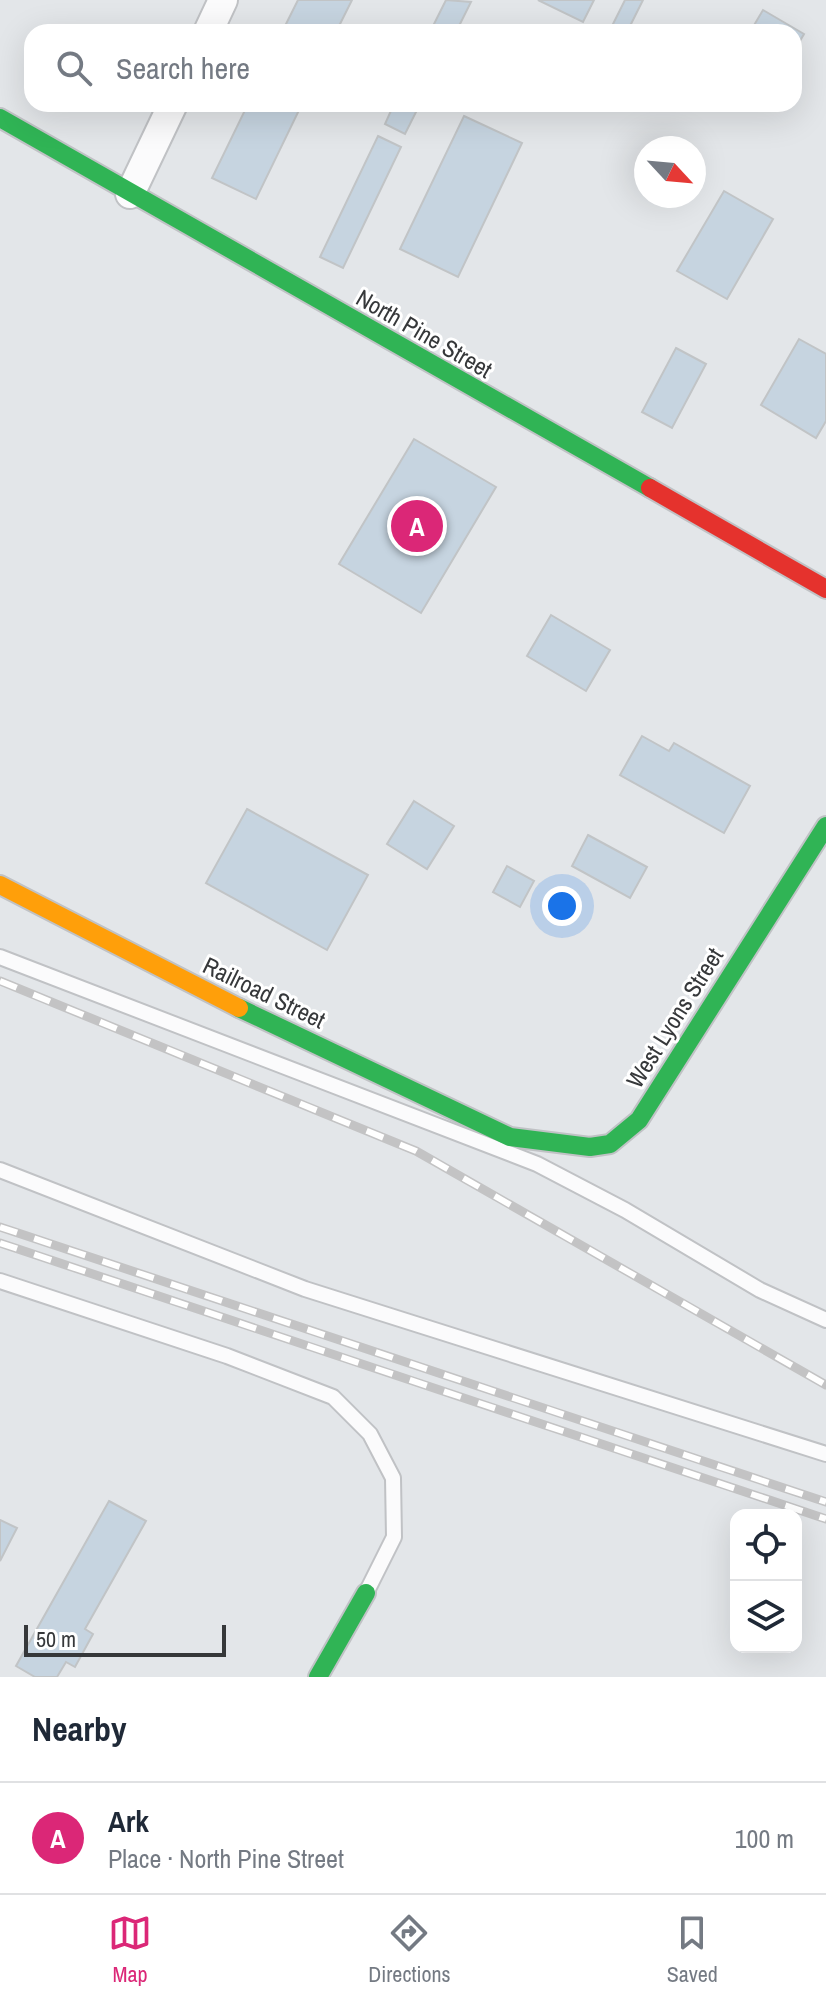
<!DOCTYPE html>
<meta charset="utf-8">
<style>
:root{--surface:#fff;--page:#f2f2f3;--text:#1f2937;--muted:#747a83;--line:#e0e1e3;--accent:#db2777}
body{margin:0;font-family:"Archivo Narrow",sans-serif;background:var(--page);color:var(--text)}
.controls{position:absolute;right:24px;bottom:24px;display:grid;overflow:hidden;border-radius:16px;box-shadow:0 8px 32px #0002}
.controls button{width:72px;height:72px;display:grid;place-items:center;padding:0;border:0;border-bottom:2px solid var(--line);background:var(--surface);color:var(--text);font:40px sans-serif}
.compass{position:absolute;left:634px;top:136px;width:72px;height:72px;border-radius:50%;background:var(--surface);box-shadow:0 8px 32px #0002;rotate:116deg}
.scale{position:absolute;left:24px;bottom:20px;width:202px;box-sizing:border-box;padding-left:8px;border:4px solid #36383a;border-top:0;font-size:22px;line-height:28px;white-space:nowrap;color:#36383a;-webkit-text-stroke:6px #fff;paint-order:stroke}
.you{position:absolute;left:562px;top:906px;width:28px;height:28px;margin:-20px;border:6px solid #fff;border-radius:50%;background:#1a73e8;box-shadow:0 0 0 12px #1a73e833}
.badge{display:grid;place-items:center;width:52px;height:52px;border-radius:50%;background:var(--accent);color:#fff;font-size:26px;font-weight:700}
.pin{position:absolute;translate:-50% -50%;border:4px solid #fff;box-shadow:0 2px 8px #0006}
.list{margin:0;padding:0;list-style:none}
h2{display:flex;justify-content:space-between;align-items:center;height:104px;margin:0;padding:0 32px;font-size:34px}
h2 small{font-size:26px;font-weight:400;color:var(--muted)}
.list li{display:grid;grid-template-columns:52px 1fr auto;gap:24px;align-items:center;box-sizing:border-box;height:112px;padding:0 32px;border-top:2px solid var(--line)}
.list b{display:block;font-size:30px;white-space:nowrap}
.list p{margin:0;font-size:26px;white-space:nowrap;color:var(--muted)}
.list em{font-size:26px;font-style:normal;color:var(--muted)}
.icon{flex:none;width:44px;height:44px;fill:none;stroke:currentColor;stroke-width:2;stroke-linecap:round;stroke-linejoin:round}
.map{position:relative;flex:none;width:826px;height:1677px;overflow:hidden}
.search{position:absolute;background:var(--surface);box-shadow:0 8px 32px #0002;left:24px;right:24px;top:24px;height:88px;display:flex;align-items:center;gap:20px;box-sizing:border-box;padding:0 28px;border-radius:24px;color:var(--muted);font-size:30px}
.sheet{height:216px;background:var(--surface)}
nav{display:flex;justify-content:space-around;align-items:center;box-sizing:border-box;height:112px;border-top:2px solid var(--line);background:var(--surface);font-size:22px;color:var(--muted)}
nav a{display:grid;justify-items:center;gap:4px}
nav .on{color:var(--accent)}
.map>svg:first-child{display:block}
.building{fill:#c6d4e0;stroke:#c1c4c6;stroke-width:2}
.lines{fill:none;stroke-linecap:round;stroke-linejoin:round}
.lane-casing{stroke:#c0c2c5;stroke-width:18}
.street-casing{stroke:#c0c2c5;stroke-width:32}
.fast-casing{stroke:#c0c2c5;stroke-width:22}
.slow-casing{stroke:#c0c2c5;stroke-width:22}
.jam-casing{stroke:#c0c2c5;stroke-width:22}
.lane{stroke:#fbfbfc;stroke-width:14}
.street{stroke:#fbfbfc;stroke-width:28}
.fast{stroke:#30b455;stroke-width:18}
.slow{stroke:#ff9f0a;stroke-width:18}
.jam{stroke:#e5322d;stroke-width:18}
.rail-casing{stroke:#c3c3c4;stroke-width:9}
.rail{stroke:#fff;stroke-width:6;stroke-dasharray:18;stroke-linecap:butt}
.labels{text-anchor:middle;stroke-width:6;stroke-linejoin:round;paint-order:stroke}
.street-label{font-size:24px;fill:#36383a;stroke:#fff}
</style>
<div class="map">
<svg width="826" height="1677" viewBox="0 0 826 1677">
<rect width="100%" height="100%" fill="#e3e6e9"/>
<g class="building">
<path d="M298,0H352L336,32H282Z"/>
<path d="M446,0L471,2L456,32H430Z"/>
<path d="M538,0H594L583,22Z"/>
<path d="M625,0H643L627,32H609Z"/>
<path d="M763,10L804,34L794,51V32H750Z"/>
<path d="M248,104H302L256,199L212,178Z"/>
<path d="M394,104H420L405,134L385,124Z"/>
<path d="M464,116L522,143L458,277L400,249Z"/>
<path d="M378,136L401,147L343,268L320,257Z"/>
<path d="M724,191L773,219L727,299L677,271Z"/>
<path d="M799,339L826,354V421L816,438L761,405Z"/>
<path d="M676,348L706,364L672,428L642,412Z"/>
<path d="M414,439L496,487L421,613L339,564Z"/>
<path d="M551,615L610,650L586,691L527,656Z"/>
<path d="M642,736L669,751L674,743L750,786L724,833L620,775Z"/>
<path d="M414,801L454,826L427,869L387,844Z"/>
<path d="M247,809L368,875L327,950L206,883Z"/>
<path d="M588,835L647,867L630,898L572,866Z"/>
<path d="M507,866L534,881L520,907L493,892Z"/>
<path d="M109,1501L146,1521L85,1629L93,1634L75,1667L66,1662L57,1677H35L16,1666Z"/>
<path d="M0,1520L17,1528L0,1561Z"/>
</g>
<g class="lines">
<g class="lane-casing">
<g id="lane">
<path d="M0,957L537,1164L625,1210L760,1290L826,1320"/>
<path d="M0,1170L305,1289L826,1454"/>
<path d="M0,1281L227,1356L333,1397L370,1434L393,1478L394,1537L366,1593"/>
</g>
</g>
<g class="street-casing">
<g id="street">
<path d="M208,32L223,0"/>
<path d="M130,194L173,104"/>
</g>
</g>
<g class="fast-casing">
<g id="fast">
<path d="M0,118L650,488"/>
<path d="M239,1008L510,1137L590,1147L610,1144L639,1120L826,826"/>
<path d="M318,1677L366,1593"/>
</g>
</g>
<g class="slow-casing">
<path id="slow" d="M0,885L239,1008"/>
</g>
<g class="jam-casing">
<path id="jam" d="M650,488L826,589"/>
</g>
<use href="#lane" class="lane"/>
<use href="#street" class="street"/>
<use href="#fast" class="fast"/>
<use href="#slow" class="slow"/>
<use href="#jam" class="jam"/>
<g class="rail-casing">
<g id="rail">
<path d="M0,981L416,1151L826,1385"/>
<path d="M0,1227L826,1502"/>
<path d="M0,1243L826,1519"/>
</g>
</g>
<use href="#rail" class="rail"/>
</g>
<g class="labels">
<g class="street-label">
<text transform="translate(424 334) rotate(30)" y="8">North Pine Street</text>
<text transform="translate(264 993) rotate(26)" y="8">Railroad Street</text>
<text transform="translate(675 1018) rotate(-58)" y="8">West Lyons Street</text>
</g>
</g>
</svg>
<div class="controls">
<button><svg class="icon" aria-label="locate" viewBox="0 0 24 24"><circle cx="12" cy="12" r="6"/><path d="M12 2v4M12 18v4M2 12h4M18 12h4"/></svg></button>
<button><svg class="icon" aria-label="layers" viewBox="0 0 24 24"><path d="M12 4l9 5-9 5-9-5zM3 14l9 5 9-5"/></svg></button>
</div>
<svg class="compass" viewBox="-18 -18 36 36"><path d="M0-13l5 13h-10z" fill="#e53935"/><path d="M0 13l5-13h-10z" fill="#747a83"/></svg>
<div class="scale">50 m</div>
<div class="you"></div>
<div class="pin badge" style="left:417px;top:526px">A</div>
<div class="search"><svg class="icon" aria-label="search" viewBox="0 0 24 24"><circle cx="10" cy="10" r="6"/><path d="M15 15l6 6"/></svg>Search here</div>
</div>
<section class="sheet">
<h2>Nearby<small></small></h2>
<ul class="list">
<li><span class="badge">A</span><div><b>Ark</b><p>Place · North Pine Street</p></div><em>100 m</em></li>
</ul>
</section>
<nav>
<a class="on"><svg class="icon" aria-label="map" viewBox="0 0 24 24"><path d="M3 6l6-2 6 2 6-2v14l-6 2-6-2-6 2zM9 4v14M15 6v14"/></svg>Map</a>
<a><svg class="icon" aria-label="directions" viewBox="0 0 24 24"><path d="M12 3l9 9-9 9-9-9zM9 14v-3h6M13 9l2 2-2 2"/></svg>Directions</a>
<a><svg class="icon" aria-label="saved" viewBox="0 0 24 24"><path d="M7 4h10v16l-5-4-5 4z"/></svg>Saved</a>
</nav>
